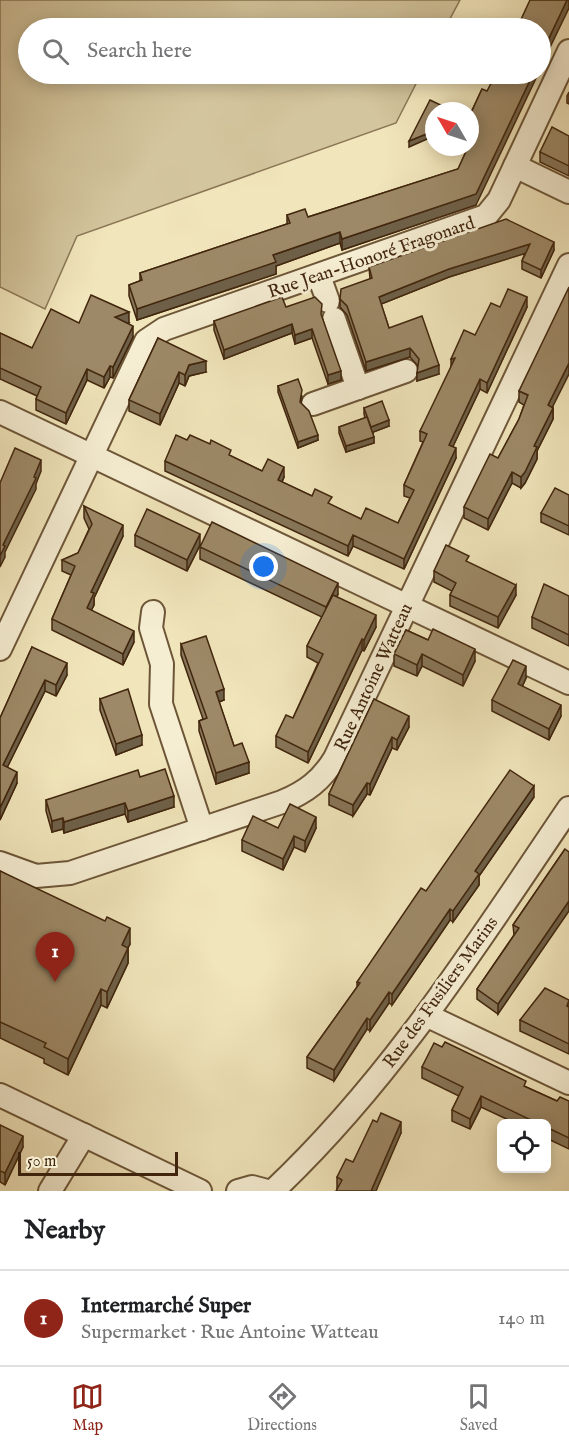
<!DOCTYPE html>
<meta charset="utf-8">
<style>
:root{--surface:#fff;--page:#f6f6f6;--text:#202124;--muted:#757577;--line:#e0e0e0;--accent:#8f2418}
body{margin:0;font-family:"IM FELL English",serif;background:var(--page);color:var(--text)}
.controls{position:absolute;right:18px;bottom:18px;display:grid;overflow:hidden;border-radius:9px;box-shadow:0 3px 15px #0003}
.controls button{width:54px;height:54px;display:grid;place-items:center;padding:0;border:0;border-bottom:2px solid var(--line);background:var(--surface);color:var(--text);font:30px sans-serif}
.compass{position:absolute;left:425px;top:102px;width:54px;height:54px;border-radius:50%;background:var(--surface);box-shadow:0 3px 15px #0003;rotate:309deg}
.scale{position:absolute;left:18px;bottom:15px;width:160px;box-sizing:border-box;padding-left:6px;border:3px solid #41260d;border-top:0;font-size:16px;line-height:21px;white-space:nowrap;color:#41260d;-webkit-text-stroke:4px #f6eed3;paint-order:stroke}
.you{position:absolute;left:264px;top:567px;width:21px;height:21px;margin:-15px;border:4px solid #fff;border-radius:50%;background:#1a73e8;box-shadow:0 0 0 9px #1a73e833}
.badge{display:grid;place-items:center;width:39px;height:39px;border-radius:50%;background:var(--accent);color:#fff;font-size:20px;font-weight:700}
.pin{position:absolute;translate:-50% -50px;filter:drop-shadow(0 2px 3px #0008)}
.pin::after{content:'';position:absolute;top:32px;width:21px;height:18px;background:inherit;clip-path:polygon(0 0,100% 0,50% 100%)}
.list{margin:0;padding:0;list-style:none}
h2{display:flex;justify-content:space-between;align-items:center;height:78px;margin:0;padding:0 24px;font-size:26px}
h2 small{font-size:20px;font-weight:400;color:var(--muted)}
.list li{display:grid;grid-template-columns:39px 1fr auto;gap:18px;align-items:center;box-sizing:border-box;height:96px;padding:0 24px;border-top:2px solid var(--line)}
.list b{display:block;font-size:22px;white-space:nowrap}
.list p{margin:0;font-size:20px;white-space:nowrap;color:var(--muted)}
.list em{font-size:20px;font-style:normal;color:var(--muted)}
.icon{flex:none;width:33px;height:33px;fill:none;stroke:currentColor;stroke-width:2;stroke-linecap:round;stroke-linejoin:round}
.map{position:relative;flex:none;width:569px;height:1191px;overflow:hidden}
.search{position:absolute;background:var(--surface);box-shadow:0 3px 15px #0003;left:18px;right:18px;top:18px;height:66px;display:flex;align-items:center;gap:15px;box-sizing:border-box;padding:0 21px;border-radius:33px;color:var(--muted);font-size:22px}
.sheet{height:174px;background:var(--surface)}
nav{display:flex;justify-content:space-around;align-items:center;box-sizing:border-box;height:84px;border-top:2px solid var(--line);background:var(--surface);font-size:16px;color:var(--muted)}
nav a{display:grid;justify-items:center;gap:3px}
nav .on{color:var(--accent)}
.map>svg:first-child{display:block}
.green{fill:#d3c59d;stroke:#8a7655;stroke-width:1.5}
.lines{fill:none;stroke-linecap:round;stroke-linejoin:round}
.minor-casing{stroke:#6d5638;stroke-width:26}
.minor{stroke:#f6eed3;stroke-width:22}
.wall{fill:#877659;stroke:#41260d;stroke-width:1.5}
.shaded-wall{fill:#6e6048;stroke:#41260d;stroke-width:1.5}
.building{fill:#9d8967;stroke:#41260d;stroke-width:1.5}
.labels{text-anchor:middle;stroke-width:6;stroke-linejoin:round;paint-order:stroke}
.street-label{font-size:18px;fill:#41260d;stroke:#f6eed3}
</style>
<div class="map">
<svg width="569" height="1191" viewBox="0 0 569 1191">
<rect width="100%" height="100%" fill="#f1e5bb"/>
<filter id="stains"><feTurbulence type="fractalNoise" baseFrequency=".00333" numOctaves="4"/><feColorMatrix values="0 0 0 0 .2 0 0 0 0 .09 0 0 0 0 .02 0 0 0 .5 -.17"/></filter>
<radialGradient id="worn" r=".72"><stop offset=".6" stop-color="#630" stop-opacity="0"/><stop offset="1" stop-color="#630" stop-opacity=".3"/></radialGradient>
<path class="green" d="M0,0H460L445,28H28V74H421L396,123L77,236L45,309L0,287Z"/>
<g class="lines">
<g class="minor-casing">
<g id="minor">
<path d="M515,166L569,192"/>
<path d="M319,276L328,301"/>
<path d="M334,319L358,388"/>
<path d="M313,404L406,371"/>
<path d="M0,412L569,683"/>
<path d="M153,612L151,628L162,664L161,704L202,829"/>
<path d="M0,649L146,341L164,329L486,216L499,200L569,51"/>
<path d="M0,863L36,876L70,873L282,802C306,792 322,780 335,758L569,265"/>
<path d="M428,1016L569,1083"/>
<path d="M0,1095L200,1191"/>
<path d="M50,1191L84,1135"/>
<path d="M238,1191L252,1187L267,1191"/>
<path d="M273,1191C392,1079 478,942 569,808"/>
</g>
</g>
<use href="#minor" class="minor"/>
</g>
<g class="wall">
<path d="M482,89L476,205L342,250L340,243L276,266V274L137,320L129,296V285L140,281V273L287,224V215L308,217L458,169L472,139L470,138V115Z"/>
<path d="M569,92V104L567,103V96Z"/>
<path d="M569,136V176L540,162V152Z"/>
<path d="M554,250L541,278L522,269V261L525,253L449,277L381,304L389,328L439,374L417,381L418,366L410,357L366,371L347,315L340,307V299L370,279L369,267Z"/>
<path d="M286,307L322,317L341,380L328,384L312,338L295,344L292,333L224,359L214,330V321Z"/>
<path d="M500,307H527L487,393L480,389L453,446L456,458L404,569L353,546L348,556L165,471V461L187,440L231,456L262,471L284,477L282,482L361,519L398,523L410,498L404,496V485L423,442L420,441V431L475,335Z"/>
<path d="M79,323H129L128,324L133,337L113,378L110,377L104,388L87,380L66,424L36,410V399L37,396L0,379V333L32,348Z"/>
<path d="M158,338L206,372L189,376L185,386L179,383L160,425L129,411V400Z"/>
<path d="M278,386L302,396L301,403L318,440L298,448L278,392Z"/>
<path d="M519,391L553,407V419L537,451V459L525,483L521,488L512,483L488,530L464,518V507L498,458L519,419L524,405L519,402Z"/>
<path d="M364,408L389,426L373,432L374,443L346,452L339,433V427L365,418L364,414Z"/>
<path d="M569,495V535L541,522V513Z"/>
<path d="M84,506L123,536L94,598V605L91,610L134,642L123,665L52,630V619L71,575L62,571V560L78,553L89,529L84,518Z"/>
<path d="M135,535L200,545L187,571L135,546Z"/>
<path d="M200,547L338,594L337,597L376,627L364,651L362,650L308,763L276,747V736L293,718L318,663L307,657V646L322,617L200,559Z"/>
<path d="M469,563L516,595L498,628L450,606V595L452,591L434,582V571Z"/>
<path d="M569,596V646L532,628V617Z"/>
<path d="M406,630L475,661L463,686L422,666L417,676L394,666V654Z"/>
<path d="M181,644L224,700L219,702L234,746L249,773L216,784L199,731V721L203,719L181,655Z"/>
<path d="M32,647L67,675L56,696L45,691L7,767L17,783L0,820V718Z"/>
<path d="M526,678L522,687L561,716L549,740L492,711V700Z"/>
<path d="M100,699L142,745L116,755L100,710Z"/>
<path d="M374,699L409,727L397,750L392,748L370,795L367,794L353,816L329,805V794Z"/>
<path d="M140,777L174,807L128,822L125,814L64,833L63,829L52,832L46,811V800Z"/>
<path d="M534,797L479,876V885L453,922L450,920L392,1005L389,1003L370,1031L367,1029L334,1081L307,1068V1057L357,987V982L426,891Z"/>
<path d="M278,828H316L305,852L294,847L283,870L242,851V840Z"/>
<path d="M565,849L498,1014L477,999V989L514,935L513,925Z"/>
<path d="M0,871L130,944L128,948V963L107,1008L101,1005L68,1075L44,1063V1059L0,1038Z"/>
<path d="M569,1000V1054L520,1031V1020Z"/>
<path d="M422,1067L526,1087L557,1101H569V1149L546,1138V1124H517L481,1107L470,1129L452,1121V1110L459,1096L422,1078Z"/>
<path d="M377,1122L401,1133L337,1189V1177L353,1162Z"/>
<path d="M0,1125L23,1147L5,1185L0,1182Z"/>
</g>
<g class="shaded-wall">
<path d="M567,0H569V8L540,68V57Z"/>
<path d="M533,74H538L476,205L342,250V239L476,194Z"/>
<path d="M434,131V136L409,147V141Z"/>
<path d="M340,232V243L276,266V274L137,320V309L273,255Z"/>
<path d="M554,242V250L541,278V270Z"/>
<path d="M530,244V252L449,277L379,305V297L449,269Z"/>
<path d="M527,297V307L487,393V383Z"/>
<path d="M129,312V323L115,328V317Z"/>
<path d="M292,324V333L224,359V350Z"/>
<path d="M133,326V337L113,378V367Z"/>
<path d="M312,329V338L295,344V335Z"/>
<path d="M410,348V357L366,371V362Z"/>
<path d="M455,358L451,370V359Z"/>
<path d="M206,361V372L189,376L185,386V375L189,365Z"/>
<path d="M569,363V374L548,416V405Z"/>
<path d="M439,365V374L417,381V373Z"/>
<path d="M110,366V377L104,388V377Z"/>
<path d="M87,369V380L66,424V413Z"/>
<path d="M341,371V380L328,384V375Z"/>
<path d="M179,372V383L160,425V414Z"/>
<path d="M480,379V389L449,455V445Z"/>
<path d="M553,408V419L537,451V459L525,483L521,488V477L534,446Z"/>
<path d="M389,420V426L371,433V427Z"/>
<path d="M318,435V440L298,448V442Z"/>
<path d="M374,437V443L346,452V446Z"/>
<path d="M456,448V458L404,569V559Z"/>
<path d="M41,460V471L36,484V489L5,552V557L0,567V556L3,545Z"/>
<path d="M284,467V477L278,490V480Z"/>
<path d="M512,472V483L488,530V519Z"/>
<path d="M123,525V536L94,598V605L87,619V608L91,592Z"/>
<path d="M200,534V545L187,571V560Z"/>
<path d="M353,535V546L348,556V546Z"/>
<path d="M338,583V594L326,619V607Z"/>
<path d="M516,585V595L498,628V617Z"/>
<path d="M376,615V627L364,651V640Z"/>
<path d="M134,631V642L123,665V654Z"/>
<path d="M362,639V650L308,763V752Z"/>
<path d="M475,649V661L463,686V675Z"/>
<path d="M422,654V666L417,676V665Z"/>
<path d="M67,663V675L56,696V685Z"/>
<path d="M526,666V678L518,696V684Z"/>
<path d="M45,680V691L3,776V765Z"/>
<path d="M224,689V700L216,703V692Z"/>
<path d="M561,705V716L549,740V729Z"/>
<path d="M409,716V727L397,750V740Z"/>
<path d="M142,735V745L116,755V744Z"/>
<path d="M392,737V748L370,795V784Z"/>
<path d="M249,762V773L216,784V773Z"/>
<path d="M17,772V783L0,820V808Z"/>
<path d="M367,783V794L353,816V805Z"/>
<path d="M534,786V797L479,876V885L453,922V911L475,871Z"/>
<path d="M174,796V807L128,822V811Z"/>
<path d="M125,803V814L64,833V822Z"/>
<path d="M316,817V828L305,852V841Z"/>
<path d="M63,818V829L52,832V821Z"/>
<path d="M294,836V847L283,870V859Z"/>
<path d="M569,901V911L498,1014V1004Z"/>
<path d="M450,909V920L392,1005V994Z"/>
<path d="M130,928V944L128,948V963L107,1008V992L122,945Z"/>
<path d="M101,989V1005L68,1075V1059Z"/>
<path d="M389,992V1003L370,1031V1020Z"/>
<path d="M367,1018V1029L334,1081V1070Z"/>
<path d="M481,1096V1107L470,1129V1119Z"/>
<path d="M401,1122V1133L376,1191H371Z"/>
<path d="M23,1136V1147L5,1185V1173Z"/>
</g>
<g class="building">
<path d="M530,0H567L540,57V28H517Z"/>
<path d="M496,74H533L476,194L342,239L340,232L273,255L276,262L137,309L129,285L142,280L140,273L290,223L287,215L305,209L308,217L458,169L468,147H470V144L476,130L470,127V115L482,89L487,91Z"/>
<path d="M430,100L453,111H434V131L409,141Z"/>
<path d="M552,127L569,136V166L540,152Z"/>
<path d="M506,219L554,242L541,270L522,261L530,244L449,269L379,297L389,328L422,316L439,365L417,373L419,359L410,348L366,362L347,306L340,299L341,289L372,278L369,267Z"/>
<path d="M569,287V363L548,405L553,408L534,446L537,447L525,472L521,477L512,472L488,519L464,507L490,454L498,458L519,419L528,395L519,391Z"/>
<path d="M508,289L527,297L487,383L480,379L449,445L456,448L404,559L353,535L348,546L165,461L176,435L187,440L190,435L210,444L211,440L231,450L229,455L262,471L268,459L284,467L278,480L312,496L315,489L332,497L328,503L361,519L366,508L398,523L414,490L404,485L427,434L420,431L455,358L451,359L464,330L475,335L491,303L500,307Z"/>
<path d="M91,295L129,312L115,317L133,326L113,367L110,366L104,377L87,369L66,413L36,399L41,387L0,368V333L32,348L51,309L79,323Z"/>
<path d="M282,297L286,307L315,297L322,304L321,314L341,371L328,375L312,329L295,335L292,324L224,350L214,321Z"/>
<path d="M158,338L206,361L189,365L185,375L179,372L160,414L129,400Z"/>
<path d="M298,379L302,390L300,402L309,411L318,435L298,442L278,386Z"/>
<path d="M382,401L389,420L371,427L364,408Z"/>
<path d="M367,417L374,437L346,446L339,427Z"/>
<path d="M15,448L41,460L34,477L36,478L3,545L5,546L0,556V483Z"/>
<path d="M555,488L569,495V526L541,513Z"/>
<path d="M84,506L123,525L91,592L94,593L87,608L134,631L123,654L52,619L75,566L62,560L78,553L92,524Z"/>
<path d="M147,509L200,534L187,560L135,535Z"/>
<path d="M212,522L338,583L326,607L200,547Z"/>
<path d="M446,545L469,556L466,561L516,585L498,617L450,595L456,583L434,571Z"/>
<path d="M544,584L569,596V635L532,617Z"/>
<path d="M333,595L376,615L364,640L362,639L308,752L276,736L286,715L293,718L323,654L307,646Z"/>
<path d="M433,629L475,649L463,675L422,654L417,665L394,654L406,630L428,640Z"/>
<path d="M206,636L224,689L216,692L234,746L242,743L249,762L216,773L199,721L207,718L181,644Z"/>
<path d="M32,647L67,663L56,685L45,680L3,765L17,772L0,808V718Z"/>
<path d="M513,660L526,666L518,684L561,705L549,729L492,700Z"/>
<path d="M128,689L142,735L116,744L100,699Z"/>
<path d="M374,699L409,716L397,740L392,737L370,784L367,783L353,805L329,794Z"/>
<path d="M165,769L174,796L128,811L125,803L64,822L63,818L52,821L46,800L138,770L140,777Z"/>
<path d="M510,770L534,786L475,871L479,874L453,911L450,909L392,994L389,992L370,1020L367,1018L334,1070L307,1057L360,983L357,982L421,888L426,891Z"/>
<path d="M290,804L316,817L305,841L294,836L283,859L242,840L253,816L278,828Z"/>
<path d="M565,849L569,852V901L498,1004L477,989L519,928L513,925Z"/>
<path d="M0,871L105,921L107,917L130,928L122,945L128,948L107,992L101,989L68,1059L44,1047L46,1043L0,1022Z"/>
<path d="M545,988L569,1000L567,1006L569,1007V1044L520,1020Z"/>
<path d="M445,1042L526,1081L524,1086L557,1101L560,1097L569,1101V1138L546,1127V1124H539L481,1096L470,1119L452,1110L463,1087L422,1067L434,1043L442,1047Z"/>
<path d="M381,1113L401,1122L371,1191H336L342,1180L337,1177L346,1159L353,1162L373,1120L377,1122Z"/>
<path d="M0,1125L23,1136L5,1173L0,1171Z"/>
</g>
<g class="labels">
<g class="street-label">
<text transform="translate(371 257) rotate(-19)" y="6">Rue Jean-Honoré Fragonard</text>
<text transform="translate(373 677) rotate(-65)" y="6">Rue Antoine Watteau</text>
<text transform="translate(440 992) rotate(-54)" y="6">Rue des Fusiliers Marins</text>
</g>
</g>
<rect width="100%" height="100%" filter="url(#stains)"/>
<rect width="100%" height="100%" fill="url(#worn)"/>
</svg>
<div class="controls">
<button><svg class="icon" aria-label="locate" viewBox="0 0 24 24"><circle cx="12" cy="12" r="6"/><path d="M12 2v4M12 18v4M2 12h4M18 12h4"/></svg></button>
</div>
<svg class="compass" viewBox="-18 -18 36 36"><path d="M0-13l5 13h-10z" fill="#e53935"/><path d="M0 13l5-13h-10z" fill="#757577"/></svg>
<div class="scale">50 m</div>
<div class="you"></div>
<div class="pin badge" style="left:55px;top:982px">1</div>
<div class="search"><svg class="icon" aria-label="search" viewBox="0 0 24 24"><circle cx="10" cy="10" r="6"/><path d="M15 15l6 6"/></svg>Search here</div>
</div>
<section class="sheet">
<h2>Nearby<small></small></h2>
<ul class="list">
<li><span class="badge">1</span><div><b>Intermarché Super</b><p>Supermarket · Rue Antoine Watteau</p></div><em>140 m</em></li>
</ul>
</section>
<nav>
<a class="on"><svg class="icon" aria-label="map" viewBox="0 0 24 24"><path d="M3 6l6-2 6 2 6-2v14l-6 2-6-2-6 2zM9 4v14M15 6v14"/></svg>Map</a>
<a><svg class="icon" aria-label="directions" viewBox="0 0 24 24"><path d="M12 3l9 9-9 9-9-9zM9 14v-3h6M13 9l2 2-2 2"/></svg>Directions</a>
<a><svg class="icon" aria-label="saved" viewBox="0 0 24 24"><path d="M7 4h10v16l-5-4-5 4z"/></svg>Saved</a>
</nav>
